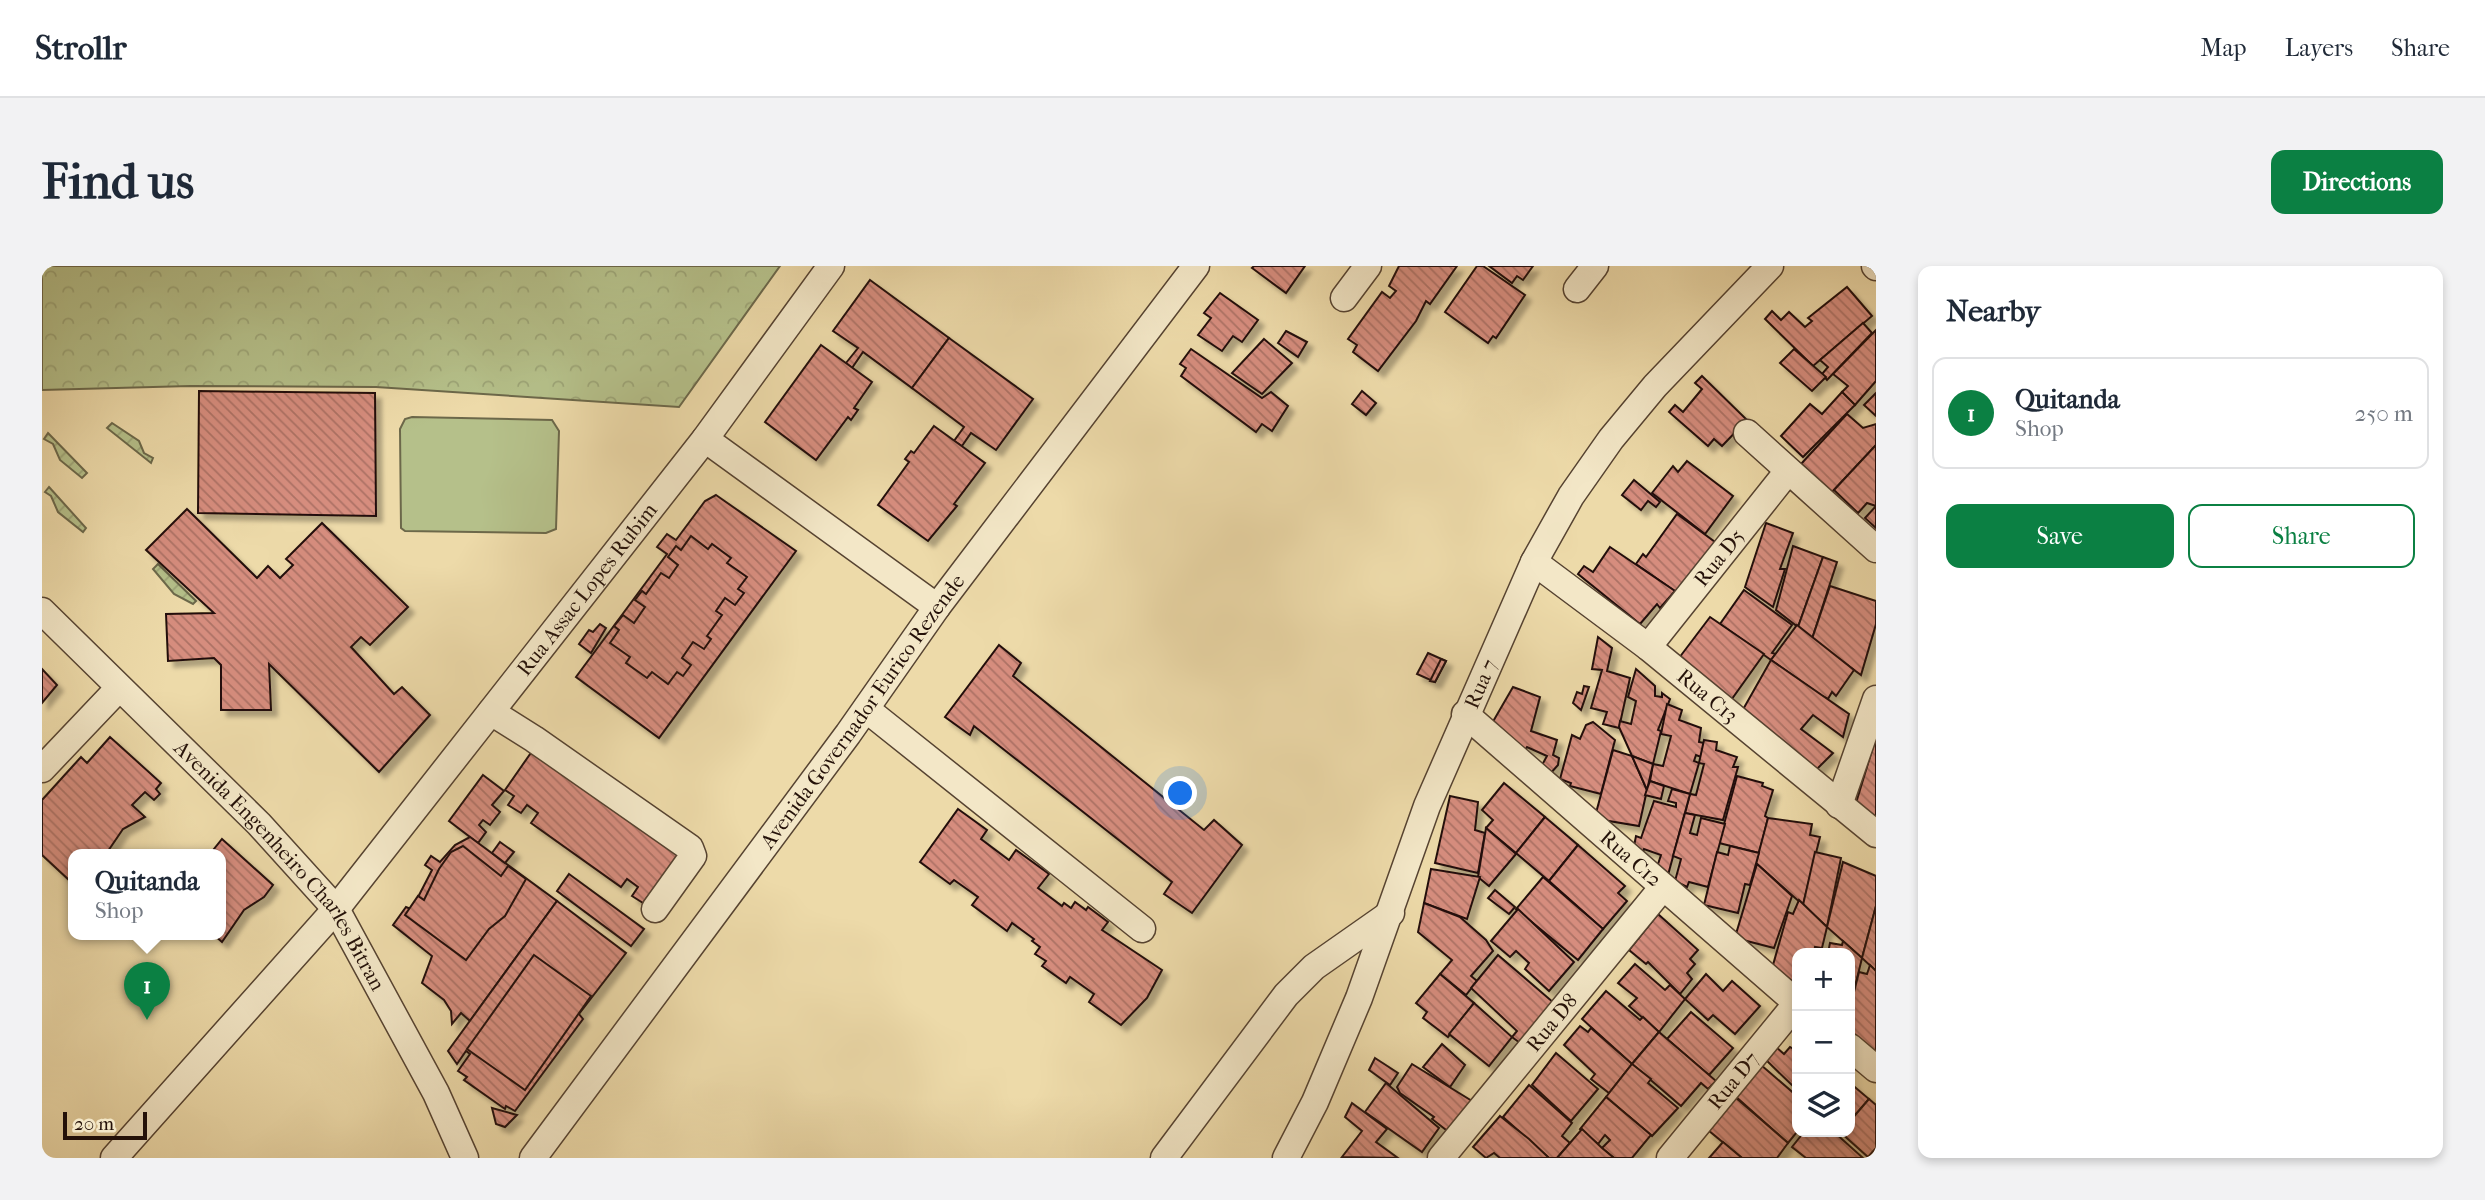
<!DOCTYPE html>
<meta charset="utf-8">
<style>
:root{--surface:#fff;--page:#f2f2f3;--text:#1f2937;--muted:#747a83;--line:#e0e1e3;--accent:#0b8043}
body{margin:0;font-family:"IM FELL French Canon",serif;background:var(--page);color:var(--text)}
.controls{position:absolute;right:21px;bottom:21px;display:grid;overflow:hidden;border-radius:14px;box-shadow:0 4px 10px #0003}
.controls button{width:63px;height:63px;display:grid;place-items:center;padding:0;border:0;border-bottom:2px solid var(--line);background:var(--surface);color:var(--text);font:35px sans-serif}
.scale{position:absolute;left:21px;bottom:18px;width:84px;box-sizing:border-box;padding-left:7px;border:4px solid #241109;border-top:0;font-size:19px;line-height:24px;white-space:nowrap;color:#241109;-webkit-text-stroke:5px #f3e7c7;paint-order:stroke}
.you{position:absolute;left:1139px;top:528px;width:24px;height:24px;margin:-18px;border:5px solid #fff;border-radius:50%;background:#1a73e8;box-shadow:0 0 0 10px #1a73e833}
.badge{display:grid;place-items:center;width:46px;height:46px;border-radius:50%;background:var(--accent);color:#fff;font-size:23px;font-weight:700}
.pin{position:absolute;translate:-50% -58px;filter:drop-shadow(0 2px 4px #0008)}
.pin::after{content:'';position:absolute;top:37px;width:24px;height:21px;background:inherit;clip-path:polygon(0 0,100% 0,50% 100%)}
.popup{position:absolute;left:26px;top:583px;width:158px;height:91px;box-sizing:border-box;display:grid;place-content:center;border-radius:14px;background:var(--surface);filter:drop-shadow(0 2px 5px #0005);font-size:23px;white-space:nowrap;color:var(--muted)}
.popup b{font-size:26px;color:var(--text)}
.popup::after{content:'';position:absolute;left:50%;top:100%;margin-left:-14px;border:14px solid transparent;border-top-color:var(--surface)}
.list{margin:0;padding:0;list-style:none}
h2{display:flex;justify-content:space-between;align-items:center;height:91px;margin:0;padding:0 28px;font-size:30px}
h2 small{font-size:23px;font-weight:400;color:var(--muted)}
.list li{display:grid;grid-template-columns:46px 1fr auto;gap:21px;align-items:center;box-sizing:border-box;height:112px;margin:0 14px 14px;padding:0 14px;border:2px solid var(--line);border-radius:14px}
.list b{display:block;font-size:26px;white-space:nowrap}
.list p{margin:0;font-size:23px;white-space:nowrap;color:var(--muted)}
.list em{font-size:23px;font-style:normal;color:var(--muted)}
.actions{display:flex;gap:14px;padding:21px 28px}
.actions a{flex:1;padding:16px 0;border:2px solid var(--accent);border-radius:14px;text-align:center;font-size:24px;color:var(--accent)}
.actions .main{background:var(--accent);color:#fff}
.icon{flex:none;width:38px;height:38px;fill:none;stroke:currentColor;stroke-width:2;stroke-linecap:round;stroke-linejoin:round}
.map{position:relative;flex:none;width:1834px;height:892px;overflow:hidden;border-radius:14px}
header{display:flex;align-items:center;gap:42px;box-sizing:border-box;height:98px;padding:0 35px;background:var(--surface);border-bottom:2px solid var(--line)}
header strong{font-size:33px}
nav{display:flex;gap:38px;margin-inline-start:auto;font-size:24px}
.intro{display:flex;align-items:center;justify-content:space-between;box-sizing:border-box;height:168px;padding:0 42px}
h1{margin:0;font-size:49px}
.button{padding:18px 32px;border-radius:14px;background:var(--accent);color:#fff;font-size:24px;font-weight:700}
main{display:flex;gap:42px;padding:0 42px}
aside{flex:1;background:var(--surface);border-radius:14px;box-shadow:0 4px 10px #0003}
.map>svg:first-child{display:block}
.forest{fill:url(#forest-crowns);stroke:#6c684a;stroke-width:2}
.garden{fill:url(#garden-furrows);stroke:#6c684a;stroke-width:2}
.pitch{fill:#b5c08a;stroke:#6c684a;stroke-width:2}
.building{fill:url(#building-back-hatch);stroke:#241109;stroke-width:2;filter:url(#shadow)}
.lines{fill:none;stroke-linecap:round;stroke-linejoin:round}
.minor-casing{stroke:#564331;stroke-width:29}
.minor{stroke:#f3e7c7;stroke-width:26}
.labels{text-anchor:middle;stroke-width:5;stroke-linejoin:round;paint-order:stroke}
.street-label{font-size:21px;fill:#241109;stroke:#f3e7c7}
</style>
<header>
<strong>Strollr</strong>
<nav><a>Map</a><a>Layers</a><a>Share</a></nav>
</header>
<div class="intro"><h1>Find us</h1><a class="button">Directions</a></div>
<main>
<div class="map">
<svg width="1834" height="892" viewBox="0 0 1834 892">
<defs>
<pattern id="forest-crowns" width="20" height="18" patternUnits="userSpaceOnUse" patternTransform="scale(1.75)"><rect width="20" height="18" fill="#b5c08a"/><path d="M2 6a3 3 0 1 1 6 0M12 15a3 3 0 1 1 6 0" fill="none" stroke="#9ca476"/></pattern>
<pattern id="garden-furrows" width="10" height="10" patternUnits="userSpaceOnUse" patternTransform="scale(1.75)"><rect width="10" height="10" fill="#b5c08a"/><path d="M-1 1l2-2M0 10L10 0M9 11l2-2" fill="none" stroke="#9ca476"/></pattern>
<pattern id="building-back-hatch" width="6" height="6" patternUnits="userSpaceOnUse" patternTransform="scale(1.75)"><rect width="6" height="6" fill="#d68d7e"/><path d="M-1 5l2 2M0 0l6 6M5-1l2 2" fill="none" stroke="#ad7265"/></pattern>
<filter id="shadow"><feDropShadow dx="6" dy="6" stdDeviation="2" flood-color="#0004"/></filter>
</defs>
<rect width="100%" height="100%" fill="#eddaa9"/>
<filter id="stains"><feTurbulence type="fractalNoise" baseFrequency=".00286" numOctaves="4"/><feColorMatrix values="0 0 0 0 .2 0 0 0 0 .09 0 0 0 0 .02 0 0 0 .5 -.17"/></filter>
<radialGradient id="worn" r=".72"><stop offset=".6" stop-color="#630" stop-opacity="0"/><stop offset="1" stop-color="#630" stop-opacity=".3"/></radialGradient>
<path class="forest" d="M0,0H738L637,141L334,121L148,120L0,124Z"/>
<g class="garden">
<path d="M70,157L97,175L102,187L111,192L109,197L65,162Z"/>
<path d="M6,167L45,207L40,212L18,194L11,178L2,173Z"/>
<path d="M7,221L44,262L41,266L16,246L9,230L3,226Z"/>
<path d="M116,298L154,335L151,338L132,328L111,303Z"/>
</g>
<path class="pitch" d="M370,151L510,154L517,165L514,263L504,267L363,265L359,262L358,163L363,153Z"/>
<g class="building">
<path d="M1212,0H1263L1244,27L1210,2Z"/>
<path d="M1357,0H1415L1388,38L1384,35L1374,55L1336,105L1311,86L1315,79L1306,73L1340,26L1348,32L1354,25L1347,20Z"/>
<path d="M1435,0H1441L1483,29L1454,72L1451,70L1446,77L1403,46Z"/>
<path d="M1447,0H1491L1481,14L1475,10L1470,17Z"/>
<path d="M828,14L907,72L870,122L821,86L810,102L804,97L816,82L791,65Z"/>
<path d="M1805,21L1830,50L1771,100L1723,53L1730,45L1739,54L1747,46L1763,61L1770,55L1766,52Z"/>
<path d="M1178,27L1216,54L1200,76L1191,70L1180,85L1156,69L1169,52L1162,47Z"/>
<path d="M1821,57L1830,67L1785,114L1780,108L1786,101L1778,94Z"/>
<path d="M1834,64V115L1813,139L1800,126L1806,120L1791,108Z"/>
<path d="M1244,65L1265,76L1256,91L1236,77Z"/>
<path d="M907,72L991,133L954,184L929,167L920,180L912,175L922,161L870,122Z"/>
<path d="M1222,73L1250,97L1220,128L1190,107Z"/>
<path d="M779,79L830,116L812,142L816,144L809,154L806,151L774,194L723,156Z"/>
<path d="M1149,83L1220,132L1229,126L1246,140L1230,165L1220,158L1214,166L1139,110L1144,102L1138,98Z"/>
<path d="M1752,83L1784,111L1770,125L1738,97Z"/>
<path d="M1660,110L1705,154L1680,180L1672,173L1666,180L1627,146L1633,139L1641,146L1660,123L1653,117Z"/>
<path d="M157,125L333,127L334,250L156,247Z"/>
<path d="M1320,125L1334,137L1324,149L1310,138Z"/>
<path d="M1800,126L1813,139L1761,191L1739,170L1768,138L1780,148Z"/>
<path d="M1834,127V150L1822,139Z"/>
<path d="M1805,148L1821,162L1834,158V179L1790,226L1759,198Z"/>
<path d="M892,160L943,197L912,238L915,240L886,275L836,239L867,196L863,193L869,185L872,187Z"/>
<path d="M1834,179V240L1825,237L1816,247L1792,224Z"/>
<path d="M1645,195L1691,230L1663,268L1610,227L1631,200L1636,206Z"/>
<path d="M1592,214L1618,236L1614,241L1606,235L1599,244L1580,229Z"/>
<path d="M674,229L754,285L617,472L534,411L625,288L615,281L625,268L634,274L663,235Z"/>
<path d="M1834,240V262L1823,252Z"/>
<path d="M145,243L215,312L226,300L238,312L251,299L244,293L280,257L366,341L328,379L319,371L309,381L352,428L360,421L388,449L337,506L227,398L229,444H179V399L172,392L126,395L124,348L172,347L104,284Z"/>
<path d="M1635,248L1673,276L1634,326L1594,298L1601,288L1604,291Z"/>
<path d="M1724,257L1751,267L1738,303H1743L1731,341L1703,321Z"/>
<path d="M649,270L666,283L670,278L689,292L685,297L705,311L696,323L702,327L693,339L683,332L674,345L680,349L665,370L669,373L662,383L651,376L640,392L649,399L641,410L635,406L626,418L610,406L605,412L584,397L588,391L568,377L577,364L572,360L581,349L592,357L603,341L593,334L600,325L604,328L619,307L627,312L636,299L626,291L634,280L639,284Z"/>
<path d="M1751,280L1781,291L1756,361L1734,344Z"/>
<path d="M1568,281L1633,325L1618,342L1615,338L1598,358L1536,308L1542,300L1551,306Z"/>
<path d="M1781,291L1795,296L1770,373L1756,361Z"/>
<path d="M1788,320L1834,335V358L1819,409L1770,373Z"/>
<path d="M1702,324L1750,359L1730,387L1734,388L1729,394L1678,358Z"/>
<path d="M1668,351L1722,388L1687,437L1637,392Z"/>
<path d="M558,358L564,362L549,387L537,378L547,364L551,366Z"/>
<path d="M1755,359L1812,404L1794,430L1790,426L1786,433L1780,430L1729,394Z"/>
<path d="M1556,371L1570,382L1565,405L1588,412L1577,462L1561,458L1565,446L1549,442L1560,404L1550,403Z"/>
<path d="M957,379L979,397L971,410L1162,564L1172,554L1200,579L1150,647L1122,628L1130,616L932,460L928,469L903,451Z"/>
<path d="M1386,387L1404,395L1393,416L1375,408Z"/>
<path d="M1399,393L1404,395L1393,416L1388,415Z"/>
<path d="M1729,394L1807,448L1801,471L1771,449L1759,463L1791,487L1770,508L1699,447Z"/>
<path d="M0,403L15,419L0,437Z"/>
<path d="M1594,403L1613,420V430L1620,431V427L1628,433L1616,464L1619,465L1611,498L1590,490L1577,461L1578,455L1589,458L1594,435L1586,431Z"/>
<path d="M1542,420L1547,421L1539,444L1531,437L1535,426L1540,428Z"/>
<path d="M1471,421L1498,431L1489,465L1515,474L1511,489L1517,492L1516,499L1508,508L1500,499L1505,490L1485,481L1482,486L1449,459Z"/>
<path d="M1625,438L1640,444L1637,454L1659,462L1657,476L1662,477L1659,491L1654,489L1652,495L1657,497L1648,528L1608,515L1611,498L1621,500L1629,470L1619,468Z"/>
<path d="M1551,456L1573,474L1559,528L1528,520L1529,517L1518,513L1530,469L1538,473L1544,459Z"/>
<path d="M68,471L119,517L114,523L118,528L112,534L103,526L90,539L103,551L81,563L64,588H32V609L27,614L0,589V534L39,491L45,497Z"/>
<path d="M1834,471V565L1811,547Z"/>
<path d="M1662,474L1675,476L1674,484L1695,491L1691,501H1696L1681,554L1643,547L1648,528L1654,529L1662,498L1657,497Z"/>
<path d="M493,481L644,595L615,636L606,630L601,637L590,630L596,621L585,613L579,621L489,557L496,547L485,539L479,547L466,539L472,530L463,524Z"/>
<path d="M1571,484L1590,490L1605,524L1597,560L1561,554L1554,547Z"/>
<path d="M1590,490L1611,498L1605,524Z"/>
<path d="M441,509L462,525L450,539L458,546L448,559L441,554L437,559L444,566L436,577L407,555Z"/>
<path d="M1695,510L1721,517L1720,520L1731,524L1723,550L1726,552L1717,587L1677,577Z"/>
<path d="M1608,515L1622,520L1619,533L1603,529Z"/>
<path d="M1462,517L1503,551L1474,587L1444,562L1451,554L1440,544Z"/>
<path d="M1630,523L1648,528L1626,609L1615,601L1619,589L1602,583L1600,588L1592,580L1594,570L1599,572L1612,535L1634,541V537L1626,535Z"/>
<path d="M1408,530L1436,536L1433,564L1443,567L1436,607L1393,597Z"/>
<path d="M916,543L945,564L939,573L967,594L974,584L1007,608L996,622L1020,640L1022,637L1029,642L1033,636L1044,644L1046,641L1066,656L1060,664L1120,704L1105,732L1079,759L1047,736L1052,728L1028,711L1024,717L1000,700L1004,695L993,688L998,681L990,675L992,673L970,657L965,665L930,639L936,631L912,614L908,618L878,596Z"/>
<path d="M1643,547L1653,549L1648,567L1655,569L1659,552L1683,558L1666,621L1647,616L1645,621L1633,615L1639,593L1631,590Z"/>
<path d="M1503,551L1536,579L1507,615L1474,587Z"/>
<path d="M1726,552L1770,558L1768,569L1778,571L1761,639L1714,597Z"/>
<path d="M1444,562L1474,588L1447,620L1436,611Z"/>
<path d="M428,571L515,635L428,755L419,747L410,758L409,745L402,734L380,717L390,690L351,659L364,641L381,648L385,642L374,635L390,604L383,599L389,590L398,596L413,579Z"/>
<path d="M180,573L231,619L222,631L202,644L180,676L171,668H178V588H168Z"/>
<path d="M458,576L472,586L463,597L450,587Z"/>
<path d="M1536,579L1583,620L1576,627L1585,635L1561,663L1507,615Z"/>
<path d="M421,580L459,610L466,600L484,613L463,650L447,663L424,694L363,649L376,630L382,634L397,603L409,586Z"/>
<path d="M1688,580L1717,587L1708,619L1703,618L1696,647L1662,639L1675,586L1686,589Z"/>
<path d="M1773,586L1799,592L1785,661L1761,639Z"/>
<path d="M1801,596L1834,610V640L1820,692L1785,661Z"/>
<path d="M1715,598L1750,630L1732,682L1701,674L1694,668Z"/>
<path d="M1389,603L1438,611L1425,653L1382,637Z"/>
<path d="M527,608L602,663L589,680L515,625Z"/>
<path d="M1501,611L1561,663L1536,694L1474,643Z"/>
<path d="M1453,624L1473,641L1467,648L1446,632Z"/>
<path d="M1757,634L1785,661L1780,682L1773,681L1772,687H1755V720L1731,699L1746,646L1751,648Z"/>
<path d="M515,635L584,687L537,748L541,753L473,845L464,840L463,843L422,814L425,811L416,805L428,788L424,785L415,798L406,785Z"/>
<path d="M1382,637L1418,651L1444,674L1451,685L1429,710L1435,715L1424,729L1398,708L1410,694L1376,666Z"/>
<path d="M1834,640V705L1820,692Z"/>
<path d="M1476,643L1532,696L1507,725L1483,703L1487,697L1474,685L1468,691L1449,675Z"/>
<path d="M1616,648L1656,684L1648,693L1653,698L1645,707L1650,713L1638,728L1606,696L1604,698L1587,684Z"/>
<path d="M1801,675L1820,692L1808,741V687H1786L1788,677L1800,679Z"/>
<path d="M492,689L549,730L483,824L425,783Z"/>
<path d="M1456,689L1512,737L1478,777L1470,771L1475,765L1429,722Z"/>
<path d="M1593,698L1623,724L1628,719L1643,733L1617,766L1587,740L1595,732L1576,717Z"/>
<path d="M1828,699L1834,705V789L1808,765V742L1817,706L1825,708Z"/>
<path d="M1398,708L1432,737L1406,771L1381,752L1385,746L1374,737Z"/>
<path d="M1664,708L1681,725L1690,715L1718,740L1693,768L1671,749L1666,754L1643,733Z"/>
<path d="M1564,725L1598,754L1601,751L1617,766L1590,798L1540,753Z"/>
<path d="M1432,737L1470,771L1447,800L1407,768Z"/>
<path d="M1649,746L1691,782L1667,809L1625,773Z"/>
<path d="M1538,760L1546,766L1549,762L1590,798L1567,827L1549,813L1553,808L1522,779Z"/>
<path d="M1617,766L1674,815L1666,823L1659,817L1639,840L1590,798Z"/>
<path d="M1400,778L1423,799L1408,821L1381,801Z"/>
<path d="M1734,781L1742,788L1748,781L1755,785V824L1724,794Z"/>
<path d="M1514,787L1556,823L1529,855L1490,819Z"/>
<path d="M1333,792L1356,807L1348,819L1327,804Z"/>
<path d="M1370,798L1430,835L1408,867L1390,853L1392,851L1358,827L1355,821Z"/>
<path d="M1590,798L1609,813L1606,817L1636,842L1610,870L1564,831Z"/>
<path d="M1719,799L1755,830V866L1746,877L1692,829Z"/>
<path d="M1344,817L1397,862L1380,886L1323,846Z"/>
<path d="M1808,817L1827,833L1808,855Z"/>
<path d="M1487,819L1530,857L1520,870L1528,877L1515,892H1507L1461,851Z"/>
<path d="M1564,831L1609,869L1590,892H1572L1560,882L1568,874L1563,869L1556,878L1538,863Z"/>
<path d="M1693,831L1746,877L1735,892H1700L1666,864Z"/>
<path d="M1827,833L1834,839V882L1826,891L1798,866H1808V855Z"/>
<path d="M1310,837L1345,863L1334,876L1356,892L1300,891L1320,865L1303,851Z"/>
<path d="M450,842L475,849L463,861L454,858Z"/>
<path d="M1458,850L1487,873L1507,892H1458L1452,887L1444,892L1431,881Z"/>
<path d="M1540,863L1560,882L1572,892H1515Z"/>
<path d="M1762,866H1792L1821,892H1764L1750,881Z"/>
<path d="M1681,876L1700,892H1667Z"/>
</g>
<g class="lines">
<g class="minor-casing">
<g id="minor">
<path d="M1833,0L1834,1"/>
<path d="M1535,23L1553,0"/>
<path d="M1302,32L1326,0"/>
<path d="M1705,167L1834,283"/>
<path d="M663,173L895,341"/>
<path id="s1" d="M1492,296L1606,381L1834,568"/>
<path id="s2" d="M0,345L217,558L294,643L394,827L423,892"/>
<path id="s3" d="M1606,381L1746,205"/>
<path d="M824,443L1100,663"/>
<path d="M449,446L492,473L648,582L651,590L613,643"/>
<path id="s4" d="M1423,448L1755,737"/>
<path d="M0,503L77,422"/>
<path d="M1797,539L1834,433"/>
<path d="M1808,781L1834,803"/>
<path id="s5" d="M72,892L294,643L663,173L789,0"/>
<path id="s6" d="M491,892L806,468L895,341L1154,0"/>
<path d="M1122,892L1244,729L1272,701L1349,647"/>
<path id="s7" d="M1244,892L1273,836L1317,732L1385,540L1492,296L1529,230L1569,173L1613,120L1728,0"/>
<path id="s8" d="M1399,892L1621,621"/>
<path id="s9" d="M1628,892L1755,737"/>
</g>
</g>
<use href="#minor" class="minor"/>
</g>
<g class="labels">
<g class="street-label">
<text dy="7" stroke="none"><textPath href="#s3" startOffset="114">Rua D5</textPath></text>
<text dy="7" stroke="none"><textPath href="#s5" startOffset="740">Rua Assac Lopes Rubim</textPath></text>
<text dy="7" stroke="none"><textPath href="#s7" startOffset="513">Rua 7</textPath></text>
<text dy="7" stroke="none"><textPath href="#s1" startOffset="219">Rua C13</textPath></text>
<text dy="7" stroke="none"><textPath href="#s6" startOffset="555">Avenida Governador Eurico Rezende</textPath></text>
<text dy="7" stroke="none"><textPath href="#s4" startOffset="220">Rua C12</textPath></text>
<text dy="7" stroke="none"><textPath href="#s2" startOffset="350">Avenida Engenheiro Charles Bitran</textPath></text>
<text dy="7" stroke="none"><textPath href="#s8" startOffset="175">Rua D8</textPath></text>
<text dy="7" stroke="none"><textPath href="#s9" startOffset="100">Rua D7</textPath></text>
</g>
</g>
<rect width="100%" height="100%" filter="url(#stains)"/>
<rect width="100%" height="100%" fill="url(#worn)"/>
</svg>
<div class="controls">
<button>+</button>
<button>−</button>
<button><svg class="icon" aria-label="layers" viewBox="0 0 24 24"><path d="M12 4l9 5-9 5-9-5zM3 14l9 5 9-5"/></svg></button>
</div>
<div class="scale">20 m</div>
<div class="you"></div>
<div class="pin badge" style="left:105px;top:754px">1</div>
<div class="popup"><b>Quitanda</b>Shop</div>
</div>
<aside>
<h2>Nearby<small></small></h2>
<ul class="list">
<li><span class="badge">1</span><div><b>Quitanda</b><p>Shop</p></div><em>250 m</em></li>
</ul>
<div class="actions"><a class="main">Save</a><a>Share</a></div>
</aside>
</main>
